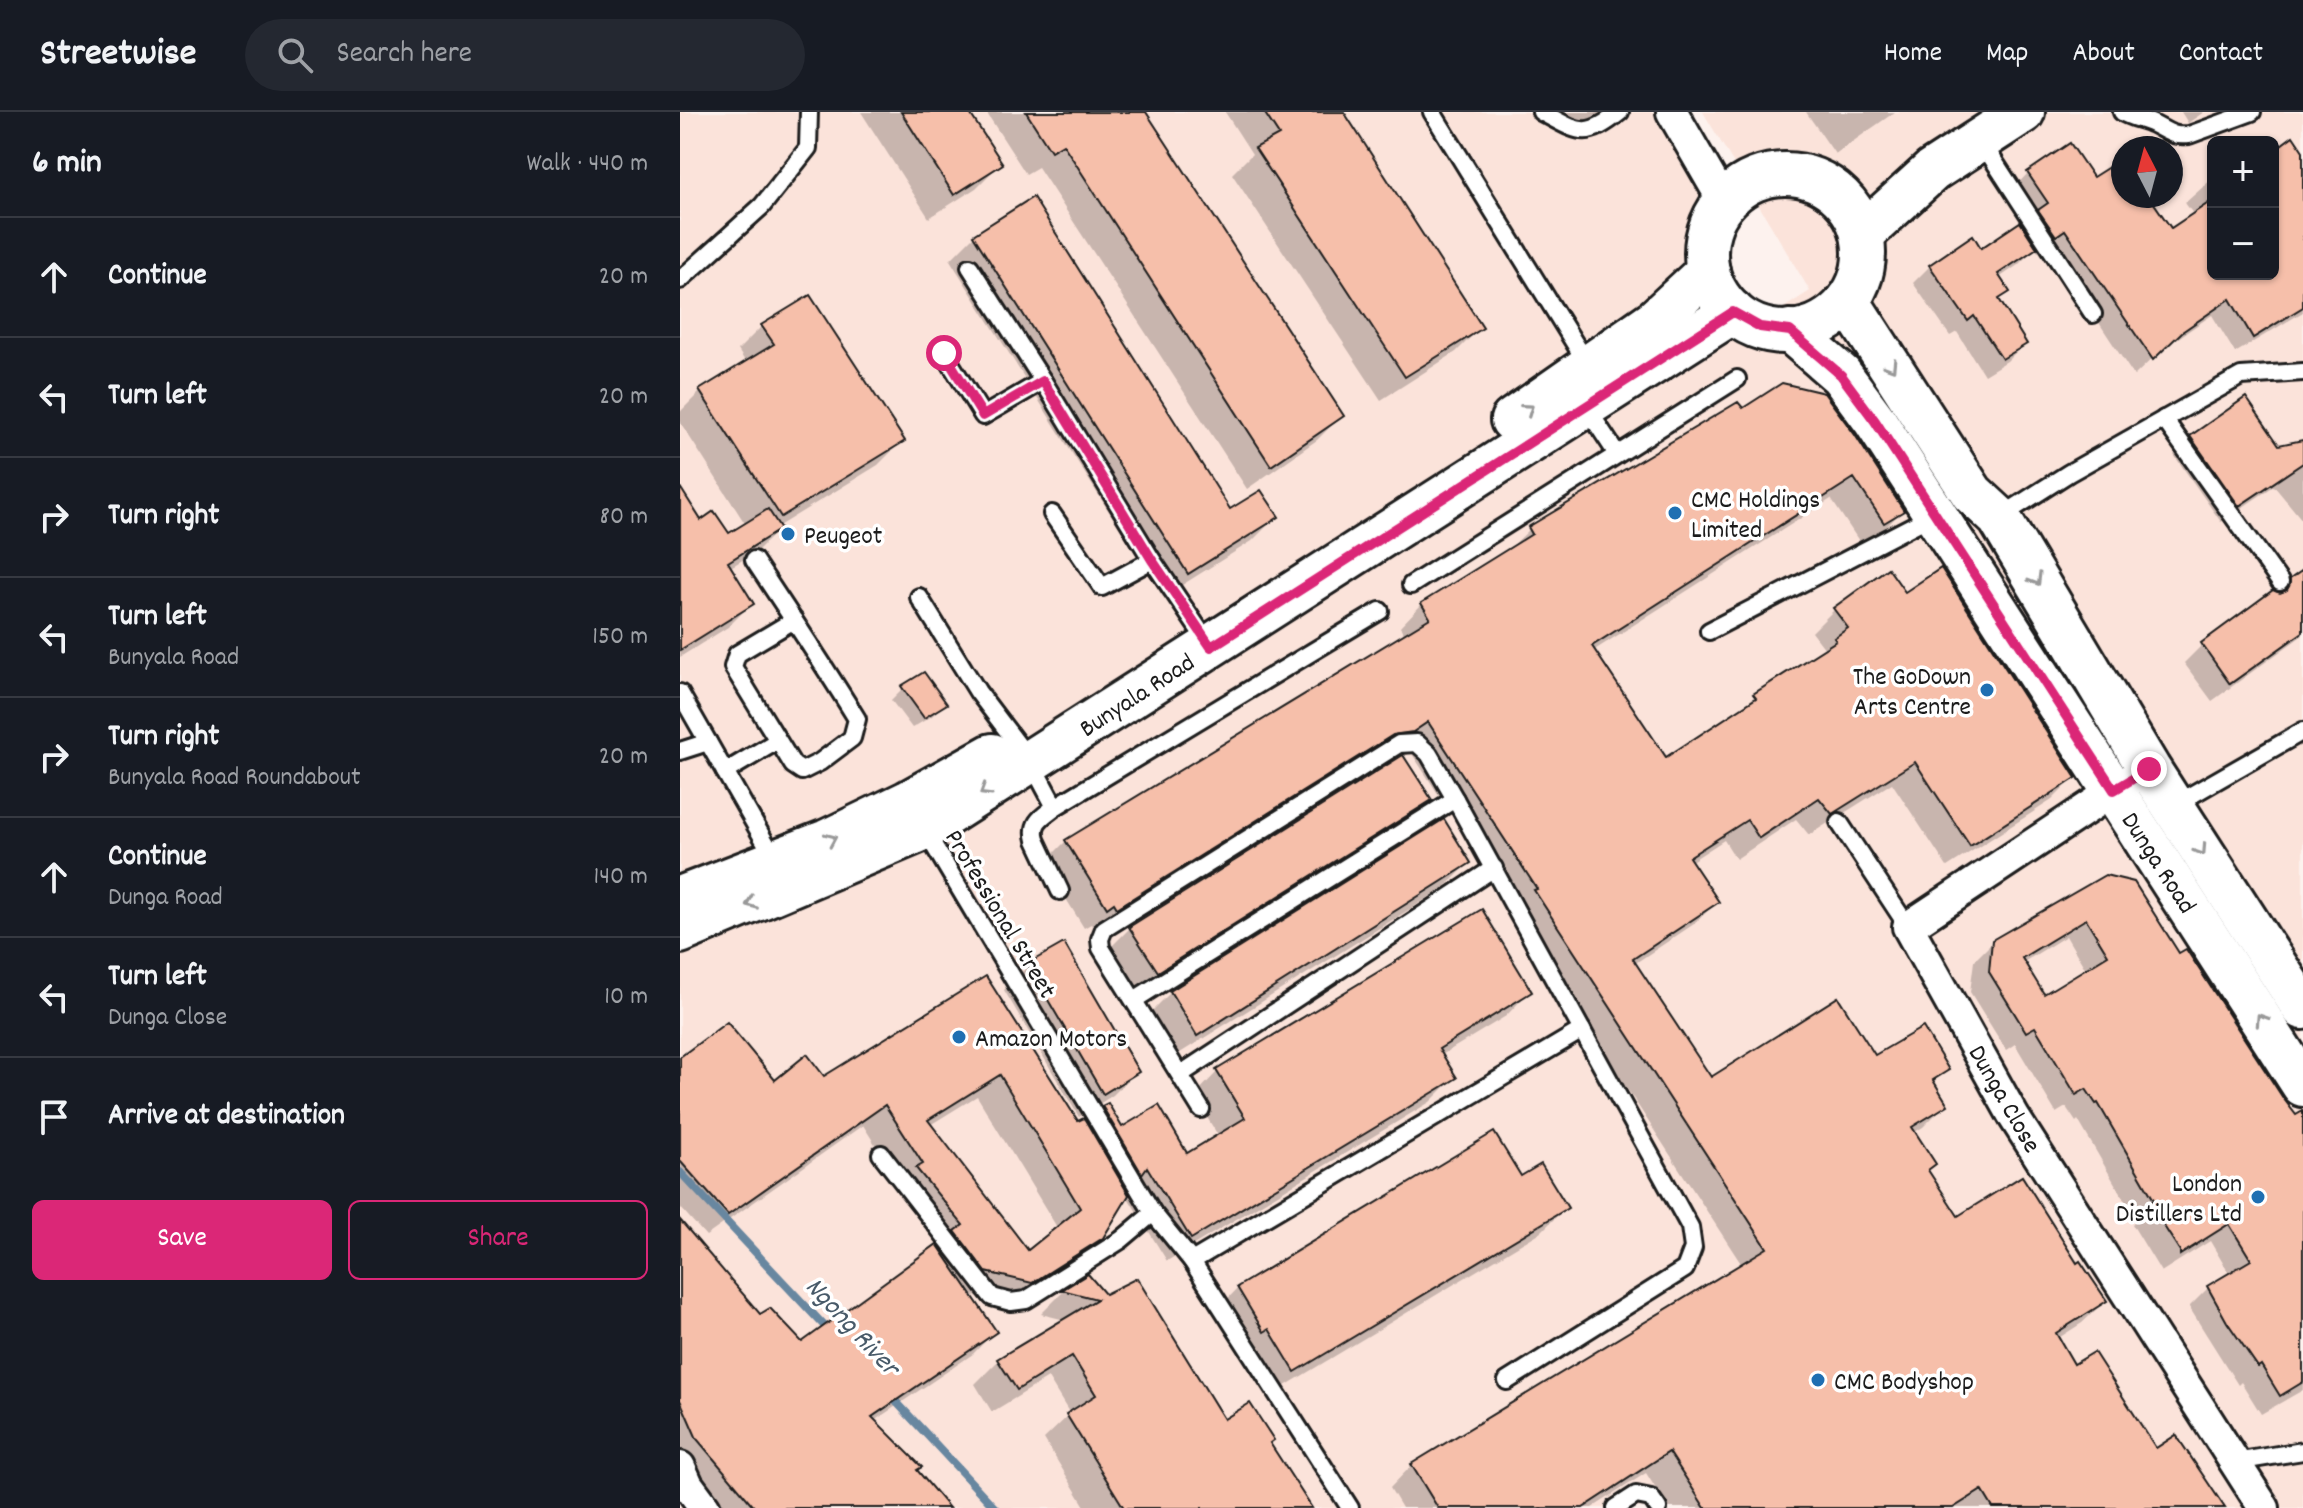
<!DOCTYPE html>
<meta charset="utf-8">
<style>
:root{--surface:#171b24;--page:#242831;--text:#f1f3f6;--muted:#9ea1a6;--line:#363941;--accent:#db2777}
body{margin:0;font-family:Dekko,sans-serif;background:var(--page);color:var(--text)}
.controls{position:absolute;right:24px;top:24px;display:grid;overflow:hidden;border-radius:12px;box-shadow:0 2px 6px #0004}
.controls button{width:72px;height:72px;display:grid;place-items:center;padding:0;border:0;border-bottom:2px solid var(--line);background:var(--surface);color:var(--text);font:40px sans-serif}
.compass{position:absolute;left:1431px;top:24px;width:72px;height:72px;border-radius:50%;background:var(--surface);box-shadow:0 2px 6px #0004;rotate:354deg}
.stop{position:absolute;width:24px;height:24px;margin:-18px;border:6px solid #db2777;border-radius:50%;background:#fff}
.stop.end{background:#db2777;border-color:#fff;box-shadow:0 2px 8px #0008}
.list{margin:0;padding:0;list-style:none}
h2{display:flex;justify-content:space-between;align-items:center;height:104px;margin:0;padding:0 32px;font-size:34px}
h2 small{font-size:26px;font-weight:400;color:var(--muted)}
.list li{display:grid;grid-template-columns:52px 1fr auto;gap:24px;align-items:center;box-sizing:border-box;height:120px;padding:0 32px;border-top:2px solid var(--line)}
.list b{display:block;font-size:30px;white-space:nowrap}
.list p{margin:0;font-size:26px;white-space:nowrap;color:var(--muted)}
.list em{font-size:26px;font-style:normal;color:var(--muted)}
.actions{display:flex;gap:16px;padding:24px 32px}
.actions a{flex:1;padding:18px 0;border:2px solid var(--accent);border-radius:12px;text-align:center;font-size:28px;color:var(--accent)}
.actions .main{background:var(--accent);color:#fff}
.icon{flex:none;width:44px;height:44px;fill:none;stroke:currentColor;stroke-width:2;stroke-linecap:round;stroke-linejoin:round}
.map{position:relative;flex:none;width:1623px;height:1396px;overflow:hidden}
header{display:flex;align-items:center;gap:48px;box-sizing:border-box;height:112px;padding:0 40px;background:var(--surface);border-bottom:2px solid var(--line)}
header strong{font-size:38px}
nav{display:flex;gap:44px;margin-inline-start:auto;font-size:28px}
.search{width:560px;height:72px;background:var(--page);display:flex;align-items:center;gap:20px;box-sizing:border-box;padding:0 28px;border-radius:44px;color:var(--muted);font-size:30px}
main{display:flex}
aside{flex:1;background:var(--surface)}
.map>svg:first-child{display:block}
.built{fill:#fbe3da;fill-rule:evenodd}
.shadow{fill:#0003;fill-rule:evenodd}
.lines{fill:none;stroke-linecap:round;stroke-linejoin:round}
.stream{stroke:#6887a0;stroke-width:8}
.building{fill:#f6bfaa;stroke:#1c1c1c;stroke-width:2;fill-rule:evenodd}
.lane-casing{stroke:#1c1c1c;stroke-width:22}
.street-casing{stroke:#1c1c1c;stroke-width:36}
.secondary-casing{stroke:#1c1c1c;stroke-width:48}
.lane{stroke:#fff;stroke-width:16}
.street{stroke:#fff;stroke-width:30}
.secondary{stroke:#fff;stroke-width:42}
.oneway{stroke:#999}
.route{stroke:#db2777;stroke-width:10}
.poi-dot{fill:#1f6fb2;stroke:#fff;stroke-width:3}
.labels{text-anchor:middle;stroke-width:7;stroke-linejoin:round;paint-order:stroke}
.poi-label{font-size:26px;fill:#1c1c1c;stroke:#fff;text-anchor:start}
.street-label{font-size:26px;fill:#1c1c1c;stroke:#fff}
.water-label{font-size:28px;font-style:italic;fill:#485a69;stroke:#fff}
</style>
<header>
<strong>Streetwise</strong>
<div class="search"><svg class="icon" aria-label="search" viewBox="0 0 24 24"><circle cx="10" cy="10" r="6"/><path d="M15 15l6 6"/></svg>Search here</div>
<nav><a>Home</a><a>Map</a><a>About</a><a>Contact</a></nav>
</header>
<main>
<aside>
<h2>6 min<small>Walk · 440 m</small></h2>
<ul class="list">
<li><svg class="icon" aria-label="ahead" viewBox="0 0 24 24"><path d="M12 20V5M6 11l6-6 6 6"/></svg><div><b>Continue</b></div><em>20 m</em></li>
<li><svg class="icon" aria-label="left" viewBox="0 0 24 24"><path d="M17 20v-9H6M10 6l-5 5 5 5"/></svg><div><b>Turn left</b></div><em>20 m</em></li>
<li><svg class="icon" aria-label="right" viewBox="0 0 24 24"><path d="M7 20v-9h11M14 6l5 5-5 5"/></svg><div><b>Turn right</b></div><em>80 m</em></li>
<li><svg class="icon" aria-label="left" viewBox="0 0 24 24"><path d="M17 20v-9H6M10 6l-5 5 5 5"/></svg><div><b>Turn left</b><p>Bunyala Road</p></div><em>150 m</em></li>
<li><svg class="icon" aria-label="right" viewBox="0 0 24 24"><path d="M7 20v-9h11M14 6l5 5-5 5"/></svg><div><b>Turn right</b><p>Bunyala Road Roundabout</p></div><em>20 m</em></li>
<li><svg class="icon" aria-label="ahead" viewBox="0 0 24 24"><path d="M12 20V5M6 11l6-6 6 6"/></svg><div><b>Continue</b><p>Dunga Road</p></div><em>140 m</em></li>
<li><svg class="icon" aria-label="left" viewBox="0 0 24 24"><path d="M17 20v-9H6M10 6l-5 5 5 5"/></svg><div><b>Turn left</b><p>Dunga Close</p></div><em>10 m</em></li>
<li><svg class="icon" aria-label="arrive" viewBox="0 0 24 24"><path d="M6 21V4h12l-3 4 3 4H6"/></svg><div><b>Arrive at destination</b></div></li>
</ul>
<div class="actions"><a class="main">Save</a><a>Share</a></div>
</aside>
<div class="map">
<svg width="1623" height="1396" viewBox="0 0 1623 1396">
<rect width="100%" height="100%" fill="#fdf2ee"/>
<filter id="ink" filterUnits="userSpaceOnUse"><feTurbulence type="fractalNoise" baseFrequency=".0125" numOctaves="2"/><feDisplacementMap in="SourceGraphic" scale="16" xChannelSelector="R" yChannelSelector="G"/><feConvolveMatrix kernelMatrix="1 2 1 2 8 2 1 2 1" color-interpolation-filters="sRGB"/></filter>
<g filter="url(#ink)">
<g class="built">
<path d="M0,0H990L1046,87L1033,194L278,668L0,775Z"/>
<path d="M1023,0H1623V1396H0V835L263,732L1130,179ZM1533,30H1593V162H1533ZM1443,36H1491V84H1443Z"/>
</g>
<g class="shadow">
<path d="M181,0H286L320,52L296,76L249,106Z"/>
<path d="M306,0H464L661,304L637,328L567,377L358,55L346,62Z"/>
<path d="M545,0H662L800,216L776,240L701,288L552,62L572,42Z"/>
<path d="M869,0H936L926,6L915,7L894,21L885,23Z"/>
<path d="M1126,0H1215L1155,42Z"/>
<path d="M1501,0H1524L1508,11Z"/>
<path d="M1389,33L1413,68L1443,84H1467L1490,119L1514,103L1505,91L1533,66V162H1593V41L1623,42V200L1555,241L1532,203L1482,237L1454,264L1368,133L1358,140L1355,136L1338,153L1319,166L1328,179L1318,189L1344,232L1327,249L1304,263L1277,220L1270,224L1233,171L1250,154L1301,139L1342,117L1351,108L1331,79L1348,61Z"/>
<path d="M294,124L550,400L596,405L572,429L483,485L270,148Z"/>
<path d="M82,214L222,329L198,353L97,415L99,417L76,440L49,456L71,492L48,515L0,545V378L20,410L48,424L66,413L0,310V300L20,280L66,251L58,238Z"/>
<path d="M1102,273L1222,399L1200,421L1181,432L1151,387L913,539L985,648L1058,600L1075,584L1145,537L1132,520L1154,498L1207,459L1225,482L1394,666L1372,688L1267,755L1212,671L1129,723L1116,707L1056,747L1044,728L1010,750L1037,790L1014,812L954,852L1031,968L1194,945L1267,957L1252,971L1265,993L1243,1015L1233,1021L1246,1059L1277,1107L1397,1154L1425,1189L1402,1211L1377,1227L1394,1254L1475,1339L1543,1396H988L966,1361L912,1396H722L710,1376L732,1353L1062,1153L833,802L835,800L725,631L689,644L414,817L411,812L404,816L364,751L386,729L725,523L720,515L742,492L826,440L850,417L1062,298Z"/>
<path d="M1566,288L1598,335L1623,330V409L1594,374L1541,410L1494,343L1511,325Z"/>
<path d="M1623,460V523L1532,589L1504,551L1523,532L1598,482Z"/>
<path d="M223,576L264,592L252,604L232,616L211,588Z"/>
<path d="M749,688L725,712L453,883L426,840L450,816Z"/>
<path d="M789,751L765,775L492,946L467,904L491,880Z"/>
<path d="M1425,766L1498,844L1616,1006L1623,1008V1278L1581,1302L1561,1270L1558,1273L1509,1195L1528,1176L1550,1163L1530,1129L1481,1160L1452,1112L1456,1108L1398,1008L1396,1010L1386,995L1376,1001L1335,932L1326,938L1290,880L1294,849L1314,829ZM1386,824L1406,858L1363,885L1342,851Z"/>
<path d="M348,854L457,959L433,983L399,1005L324,878Z"/>
<path d="M305,866L397,1012L406,1014L424,996L441,1018L507,1044L539,1025L514,984L537,960L849,880L826,904L760,944L774,966L750,990L487,1149L447,1084L422,1125L399,1148L329,1192L287,1182L314,1220L293,1242L194,1309L267,1396H36L0,1353V1111L79,1205L121,1233L259,1133L216,1080L221,1074L183,1013L26,1124L0,1095V948L94,971L143,967ZM297,984L378,1117L348,1141L250,1013Z"/>
<path d="M840,1066L885,1096L861,1120L590,1283L564,1239L559,1243L534,1201L558,1176Z"/>
<path d="M408,1164L543,1310L588,1332L630,1396H406L364,1327L390,1302L368,1266L312,1300L295,1272L319,1248L385,1208L361,1202L383,1180Z"/>
</g>
<g class="lines">
<g class="stream">
<path d="M0,1060L150,1220"/>
<path d="M209,1282L315,1396"/>
</g>
</g>
<g class="building">
<path d="M221,0H289L323,52L274,83Z"/>
<path d="M346,0H466L664,304L591,354L383,32L371,39Z"/>
<path d="M584,0H664L803,216L725,265L575,36L599,23Z"/>
<path d="M1613,24L1623,39V195L1573,226L1550,187L1502,220L1473,248L1385,118L1376,124L1358,98L1368,91L1347,60L1390,31L1413,65L1443,46V84H1469L1491,116L1533,88V162H1593V39Z"/>
<path d="M353,85L550,397L581,378L599,405L508,462L293,123Z"/>
<path d="M1340,110L1357,136L1318,162L1330,180L1319,187L1347,232L1322,247L1294,204L1288,209L1249,153L1293,123L1301,136Z"/>
<path d="M130,183L225,329L101,405L19,278L94,232L81,213Z"/>
<path d="M1102,271L1144,281L1175,323L1224,399L1204,411L1174,366L912,534L986,645L1076,586L1073,582L1156,529L1154,526L1168,516L1153,496L1208,456L1225,480L1261,456L1396,666L1290,734L1235,650L1152,702L1139,686L1079,726L1067,708L1009,745L1039,790L953,847L1031,965L1158,885L1195,943L1243,915L1269,958L1253,968L1268,993L1232,1015L1256,1052L1248,1058L1278,1104L1342,1064L1397,1151L1400,1149L1427,1189L1376,1221L1394,1252L1414,1240L1476,1336L1496,1323L1545,1396H1313L1302,1378L1273,1396H1025L989,1340L903,1396H758L731,1352L1087,1136L854,778L857,777L748,610L733,620L713,623L437,796L434,791L427,796L385,728L750,506L741,491L852,422L848,415L1058,290L1063,296Z"/>
<path d="M1566,285L1599,333L1623,328V351L1559,394L1510,324Z"/>
<path d="M0,375L21,408L34,399L49,421L88,397L101,417L48,450L74,492L0,538Z"/>
<path d="M1623,458V520L1550,572L1521,531L1593,478L1600,481L1607,478L1610,467Z"/>
<path d="M244,560L267,592L244,606L221,574Z"/>
<path d="M723,643L752,688L478,860L449,815Z"/>
<path d="M764,707L791,751L517,924L490,879Z"/>
<path d="M1425,763L1454,770L1499,841L1506,837L1603,986L1616,1003L1623,999V1270L1600,1284L1581,1253L1578,1255L1547,1210L1527,1174L1571,1148L1549,1112L1500,1143V1139L1469,1091L1474,1088L1418,991L1416,992L1406,977L1396,983L1355,915L1346,920L1309,860L1312,828ZM1406,807L1428,843L1364,882L1342,846Z"/>
<path d="M802,797L852,880L759,937L777,966L511,1127L467,1055L462,1062L422,994L428,991L442,1015L479,993L507,1041L565,1006L536,958Z"/>
<path d="M384,831L459,960L423,982L347,852Z"/>
<path d="M306,864L398,1009L404,1006L449,1083L423,1126L352,1171L306,1160L275,1119L283,1113L236,1056L243,1052L205,993L48,1103L0,1049V945L47,910L95,968L127,942L144,964ZM320,963L400,1096L348,1138L248,1008Z"/>
<path d="M814,1020L841,1064L861,1052L888,1096L615,1260L589,1217L584,1220L557,1175Z"/>
<path d="M0,1108L80,1202L90,1196L122,1230L257,1132L317,1220L192,1305L242,1355L237,1358L269,1396H75L17,1327L0,1288Z"/>
<path d="M408,1162L425,1182L457,1166L544,1307L570,1291L594,1328L590,1331L632,1396H444L386,1302L416,1283L392,1244L337,1278L317,1247L417,1187L382,1178Z"/>
</g>
<g class="lines">
<g class="lane-casing">
<g id="lane">
<path d="M752,0L908,253"/>
<path d="M861,0C898,19 904,29 940,0"/>
<path d="M1442,0C1451,6 1463,7 1473,12C1487,19 1492,25 1509,23L1572,0"/>
<path d="M1301,29L1413,202"/>
<path d="M290,155L363,269"/>
<path d="M0,168L82,94L128,36L129,0"/>
<path d="M264,241L303,304L363,269L472,448L530,534"/>
<path d="M906,295L937,342"/>
<path d="M1484,307L1600,470"/>
<path d="M372,402L422,475L472,448"/>
<path d="M1320,405L1389,361L1561,264L1623,260"/>
<path d="M74,448C109,501 144,553 177,607L172,626L140,650L122,659L113,653L53,555L57,542L114,508"/>
<path d="M731,473L1057,267"/>
<path d="M239,485L298,580L351,650L375,695"/>
<path d="M1029,519L1255,402"/>
<path d="M0,581L96,749"/>
<path d="M0,639L28,630"/>
<path d="M45,660L97,629"/>
<path d="M1494,693L1623,619"/>
<path d="M1159,710L1228,815"/>
<path d="M244,717L473,1101L512,1149L670,1396"/>
<path d="M380,779L356,728C351,710 362,705 375,695L700,499"/>
<path d="M454,888L775,687"/>
<path d="M501,962L814,756"/>
<path d="M521,997L421,836L420,827L424,817L719,632L737,631L749,642L775,687L1010,1115L1013,1136L1005,1157L827,1269"/>
<path d="M201,1042L312,1185L331,1190L346,1188L441,1128L473,1101"/>
<path d="M512,1149L902,918"/>
<path d="M1555,1350L1623,1339"/>
<path d="M936,1396L956,1383L971,1386L978,1396"/>
</g>
</g>
<g class="street-casing">
<g id="street">
<path d="M992,0L1044,90"/>
<path d="M1450,668L1228,815L1334,1005L1584,1396"/>
<path d="M0,1355L8,1373L25,1396"/>
</g>
</g>
<g class="secondary-casing">
<g id="secondary">
<circle cx="1105" cy="141" r="79"/>
<path d="M1183,122L1252,59L1343,0"/>
<path d="M1168,189L1292,381L1319,406L1469,657L1623,896"/>
<path d="M1110,219L1161,263L1195,309L1623,973"/>
<path d="M832,308L975,208L1028,159"/>
<path d="M0,786L147,729L228,690L312,643"/>
<path d="M0,820L244,717L1053,200"/>
</g>
</g>
<use href="#lane" class="lane"/>
<use href="#street" class="street"/>
<use href="#secondary" class="secondary"/>
</g>
<defs><path id="oneway-chevron" d="M-2-3.5L2.5 0L-2 3.5" fill="none" stroke-width="1.6" stroke-linecap="round" stroke-linejoin="round" transform="scale(2)"/></defs>
<g class="oneway">
<use href="#oneway-chevron" transform="translate(1211 254) rotate(58)"/>
<use href="#oneway-chevron" transform="translate(848 297) rotate(-35)"/>
<use href="#oneway-chevron" transform="translate(1356 468) rotate(59)"/>
<use href="#oneway-chevron" transform="translate(305 679) rotate(148)"/>
<use href="#oneway-chevron" transform="translate(151 727) rotate(-24)"/>
<use href="#oneway-chevron" transform="translate(1521 738) rotate(57)"/>
<use href="#oneway-chevron" transform="translate(71 791) rotate(158)"/>
<use href="#oneway-chevron" transform="translate(1581 907) rotate(-123)"/>
</g>
</g>
<g class="lines" filter="url(#ink)">
<path class="route" d="M264,241L303,304L363,269L472,448L531,535L1053,200L1080,215L1110,219L1161,263L1195,309L1434,678L1469,657"/>
</g>
<g class="poi-dot">
<circle cx="995" cy="401" r="8"/>
<circle cx="108" cy="422" r="8"/>
<circle cx="1307" cy="578" r="8"/>
<circle cx="279" cy="925" r="8"/>
<circle cx="1578" cy="1085" r="8"/>
<circle cx="1138" cy="1268" r="8"/>
</g>
<g class="labels">
<g class="poi-label">
<text x="1011" y="395">CMC Holdings<tspan x="1011" dy="30">Limited</tspan></text>
<text x="124" y="431">Peugeot</text>
<text x="1291" y="572" text-anchor="end">The GoDown<tspan x="1291" dy="30">Arts Centre</tspan></text>
<text x="295" y="934">Amazon Motors</text>
<text x="1562" y="1079" text-anchor="end">London<tspan x="1562" dy="30">Distillers Ltd</tspan></text>
<text x="1154" y="1277">CMC Bodyshop</text>
</g>
<g class="street-label">
<text transform="translate(456 582) rotate(-33)" y="9">Bunyala Road</text>
<text transform="translate(1480 750) rotate(57)" y="9">Dunga Road</text>
<text transform="translate(322 801) rotate(59)" y="9">Professional Street</text>
<text transform="translate(1326 986) rotate(60)" y="9">Dunga Close</text>
</g>
<g class="water-label">
<text transform="translate(174 1213) rotate(47)" y="10">Ngong River</text>
</g>
</g>
</svg>
<div class="controls">
<button>+</button>
<button>−</button>
</div>
<svg class="compass" viewBox="-18 -18 36 36"><path d="M0-13l5 13h-10z" fill="#e53935"/><path d="M0 13l5-13h-10z" fill="#9ea1a6"/></svg>
<div class="stop" style="left:264px;top:241px"></div>
<div class="stop end" style="left:1469px;top:657px"></div>
</div>
</main>
